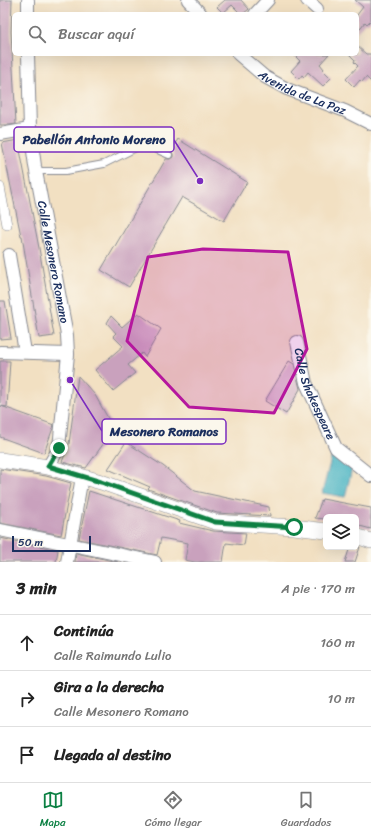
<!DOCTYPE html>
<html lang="es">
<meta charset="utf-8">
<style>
:root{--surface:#fff;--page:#f6f6f6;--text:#222;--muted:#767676;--line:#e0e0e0;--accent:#0b8043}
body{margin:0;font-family:Sriracha,sans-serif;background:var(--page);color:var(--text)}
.controls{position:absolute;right:12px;bottom:12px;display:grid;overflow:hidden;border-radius:6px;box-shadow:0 4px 16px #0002}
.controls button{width:36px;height:36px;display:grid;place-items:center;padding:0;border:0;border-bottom:1px solid var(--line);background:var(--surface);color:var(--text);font:20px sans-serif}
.scale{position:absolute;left:12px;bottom:10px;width:79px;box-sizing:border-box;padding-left:4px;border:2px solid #1b2f5e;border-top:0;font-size:11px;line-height:14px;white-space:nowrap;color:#1b2f5e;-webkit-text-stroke:3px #fbf7ec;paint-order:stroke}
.stop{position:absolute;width:12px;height:12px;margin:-9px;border:3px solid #0b8043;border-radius:50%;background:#fff}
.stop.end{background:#0b8043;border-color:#fff;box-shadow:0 1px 4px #0008}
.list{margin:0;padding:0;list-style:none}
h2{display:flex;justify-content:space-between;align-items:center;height:52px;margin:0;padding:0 16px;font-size:17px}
h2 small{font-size:13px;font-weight:400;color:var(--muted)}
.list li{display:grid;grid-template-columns:26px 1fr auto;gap:12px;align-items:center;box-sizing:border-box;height:56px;padding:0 16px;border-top:1px solid var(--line)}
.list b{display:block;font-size:15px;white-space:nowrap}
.list p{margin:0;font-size:13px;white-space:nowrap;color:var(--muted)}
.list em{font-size:13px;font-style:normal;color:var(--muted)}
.icon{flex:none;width:22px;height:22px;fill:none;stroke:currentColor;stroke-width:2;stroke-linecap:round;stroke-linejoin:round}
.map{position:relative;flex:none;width:371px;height:562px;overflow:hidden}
.search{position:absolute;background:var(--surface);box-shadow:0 4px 16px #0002;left:12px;right:12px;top:12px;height:44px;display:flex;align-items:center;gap:10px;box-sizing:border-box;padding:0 14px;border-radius:6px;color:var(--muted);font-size:15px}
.sheet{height:220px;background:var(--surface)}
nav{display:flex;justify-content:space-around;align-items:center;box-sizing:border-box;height:56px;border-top:1px solid var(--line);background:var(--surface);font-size:11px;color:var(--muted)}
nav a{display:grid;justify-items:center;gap:2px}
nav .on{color:var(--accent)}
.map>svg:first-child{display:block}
.water{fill:#45b2c2;stroke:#307090}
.building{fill:#c9a1bd}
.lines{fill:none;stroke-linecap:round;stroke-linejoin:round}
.service-casing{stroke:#868890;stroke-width:8}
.pedestrian-casing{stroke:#868890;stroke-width:10}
.minor-casing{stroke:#868890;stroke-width:14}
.tertiary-casing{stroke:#868890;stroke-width:16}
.service{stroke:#fff;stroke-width:6}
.pedestrian{stroke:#fff;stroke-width:9}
.minor{stroke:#fff;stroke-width:12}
.tertiary{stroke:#fff;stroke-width:15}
.route{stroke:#0b8043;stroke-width:5}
.marked{fill:#b5179e;fill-opacity:0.2;stroke:#b5179e;stroke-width:3;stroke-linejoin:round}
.labels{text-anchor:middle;stroke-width:4;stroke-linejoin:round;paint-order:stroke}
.street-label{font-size:12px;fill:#1b2f5e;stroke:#fbf7ec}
.leader{fill:none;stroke:#7b2cbf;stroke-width:1.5}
.callout-dot{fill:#7b2cbf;stroke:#fbf7ec;stroke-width:1.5}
.callout{fill:#fbf7ec;stroke:#7b2cbf;stroke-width:1.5}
.callout-label{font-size:13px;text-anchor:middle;font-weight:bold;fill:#1b2f5e}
</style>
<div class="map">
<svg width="371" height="562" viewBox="0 0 371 562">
<rect width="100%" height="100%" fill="#fbf7ec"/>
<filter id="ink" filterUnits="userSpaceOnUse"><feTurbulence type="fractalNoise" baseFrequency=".025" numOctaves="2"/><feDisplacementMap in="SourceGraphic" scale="8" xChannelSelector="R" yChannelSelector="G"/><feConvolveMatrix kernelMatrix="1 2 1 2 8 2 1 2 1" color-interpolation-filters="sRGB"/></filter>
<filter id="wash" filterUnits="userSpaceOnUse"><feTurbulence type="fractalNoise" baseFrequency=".012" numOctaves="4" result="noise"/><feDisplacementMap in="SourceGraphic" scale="16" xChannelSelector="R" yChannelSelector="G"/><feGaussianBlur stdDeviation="0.9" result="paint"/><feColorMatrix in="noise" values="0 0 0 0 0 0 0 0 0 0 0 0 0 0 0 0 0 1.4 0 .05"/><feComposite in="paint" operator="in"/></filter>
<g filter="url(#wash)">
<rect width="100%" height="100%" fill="#f2e0c2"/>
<path class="water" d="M332,455L352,469L345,497L322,493Z"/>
<g id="blocks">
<g class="building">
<path d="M0,0H12L11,32L16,124L10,125H0Z"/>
<path d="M225,0H241L249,9L243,14H241L232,5L223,13L217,7Z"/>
<path d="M355,0H371V20L367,24L365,22L357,32V15L363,7Z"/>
<path d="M357,46L366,54H371V82L366,77L362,82L360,80L354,87L346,79L358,66L354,62L355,60L349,54H357Z"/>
<path d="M293,54H329L320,64L324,69L323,70L331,78L323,86L308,72L304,77L302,75L299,79L291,71L300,61Z"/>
<path d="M178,139L247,182L224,221L182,197L129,287L101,270L166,159H170L173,157V154L171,151Z"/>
<path d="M18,140L39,248L54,336L39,338L22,236H21L2,143Z"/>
<path d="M0,301H5L11,338L0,339Z"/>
<path d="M138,313L161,329L145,357L142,353L128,365L135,373L113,391L95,370L123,346L113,336L116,333L107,323L111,316L122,327Z"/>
<path d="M0,361H10L7,407L1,406L54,425L44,453L0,437Z"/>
<path d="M289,361L294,364L300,389L286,414L265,401Z"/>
<path d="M78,376L95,395L114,429L86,468L62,462L69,444Z"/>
<path d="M126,442L163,466L195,491L269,507L270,516L217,513L148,489L150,487L108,469Z"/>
<path d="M0,469L46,476L71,483L61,535L0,523Z"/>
<path d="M89,491L180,521L179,523L213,531L246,533L244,545L226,543L223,562H195L185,560L188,543L161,538L157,555L79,539Z"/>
<path d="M322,499L371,508V529L356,525V517H326V519L315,518Z"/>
<path d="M0,538L58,550L56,562H0Z"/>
<path d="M350,547H360L355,562H345Z"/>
<path d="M76,553L118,562H75Z"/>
</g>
</g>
</g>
<g filter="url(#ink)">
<use href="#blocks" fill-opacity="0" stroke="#868890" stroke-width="1"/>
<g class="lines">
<g class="service-casing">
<path id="service" d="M36,171H66L104,164L144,144L169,155"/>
</g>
<g class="pedestrian-casing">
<path id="pedestrian" d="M0,187L7,225"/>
</g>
<g class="minor-casing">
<g id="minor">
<path d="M28,0V14"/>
<path d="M188,0L201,14"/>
<path d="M307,0L317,9"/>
<path d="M255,14L268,0"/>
<path id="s1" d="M28,54L30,129L35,166L67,335L68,354L59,448L48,467"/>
<path id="s2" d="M238,54L265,77L287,89L345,111L371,124"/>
<path d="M0,134L30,129"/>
<path d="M9,255L25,352"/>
<path id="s3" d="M297,342L306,383L336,448L371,476"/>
<path d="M0,352L68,354"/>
<path d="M0,530L155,562"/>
<path d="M67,562L82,477"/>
</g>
</g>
<g class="tertiary-casing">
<g id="tertiary">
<path d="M0,460L48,467L101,482L215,522L294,527L326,531"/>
<path d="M356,536L371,541"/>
</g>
</g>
<use href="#service" class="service"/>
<use href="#pedestrian" class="pedestrian"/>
<use href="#minor" class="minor"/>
<use href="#tertiary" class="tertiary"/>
</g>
</g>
<g class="lines" filter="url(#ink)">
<path class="route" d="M59,448L48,466L101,482L215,522L294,527"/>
</g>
<path class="marked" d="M203,249L288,252L307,349L274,413L189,407L127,341L148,257Z"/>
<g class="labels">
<g class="street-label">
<text dy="4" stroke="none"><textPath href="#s2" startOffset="76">Avenida de La Paz</textPath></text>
<text dy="4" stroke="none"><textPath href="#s1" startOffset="210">Calle Mesonero Romano</textPath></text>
<text dy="4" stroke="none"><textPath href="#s3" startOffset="55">Calle Shakespeare</textPath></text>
</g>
</g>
<path class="leader" d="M200 181L174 140M70 380L102 431"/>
<g class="callout-dot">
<circle cx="200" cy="181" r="4"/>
<circle cx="70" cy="380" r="4"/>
</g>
<g class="callout">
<rect x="14" y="127" width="160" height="25" rx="4"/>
<rect x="102" y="419" width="124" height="25" rx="4"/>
</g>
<g class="callout-label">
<text x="94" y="144">Pabellón Antonio Moreno</text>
<text x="164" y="436">Mesonero Romanos</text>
</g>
</svg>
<div class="controls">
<button><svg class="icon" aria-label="layers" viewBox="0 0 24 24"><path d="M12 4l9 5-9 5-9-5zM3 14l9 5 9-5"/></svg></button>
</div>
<div class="scale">50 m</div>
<div class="stop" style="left:294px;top:527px"></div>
<div class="stop end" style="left:59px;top:448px"></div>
<div class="search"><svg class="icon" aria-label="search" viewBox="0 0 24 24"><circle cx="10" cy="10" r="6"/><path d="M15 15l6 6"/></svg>Buscar aquí</div>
</div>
<section class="sheet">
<h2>3 min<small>A pie · 170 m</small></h2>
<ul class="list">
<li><svg class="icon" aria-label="ahead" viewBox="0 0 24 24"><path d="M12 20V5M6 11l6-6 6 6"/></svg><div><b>Continúa</b><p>Calle Raimundo Lulio</p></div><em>160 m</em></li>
<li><svg class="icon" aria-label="right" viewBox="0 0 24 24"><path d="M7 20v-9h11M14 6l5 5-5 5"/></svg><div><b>Gira a la derecha</b><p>Calle Mesonero Romano</p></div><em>10 m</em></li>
<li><svg class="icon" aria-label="arrive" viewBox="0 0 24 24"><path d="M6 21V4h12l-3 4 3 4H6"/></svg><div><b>Llegada al destino</b></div></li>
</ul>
</section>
<nav>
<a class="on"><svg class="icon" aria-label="map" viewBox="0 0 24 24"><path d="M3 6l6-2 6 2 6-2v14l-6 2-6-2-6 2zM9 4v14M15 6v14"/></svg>Mapa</a>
<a><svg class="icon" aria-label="directions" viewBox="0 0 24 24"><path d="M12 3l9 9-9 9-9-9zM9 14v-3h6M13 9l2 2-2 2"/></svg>Cómo llegar</a>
<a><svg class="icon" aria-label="saved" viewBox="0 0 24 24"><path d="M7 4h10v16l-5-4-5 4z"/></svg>Guardados</a>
</nav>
